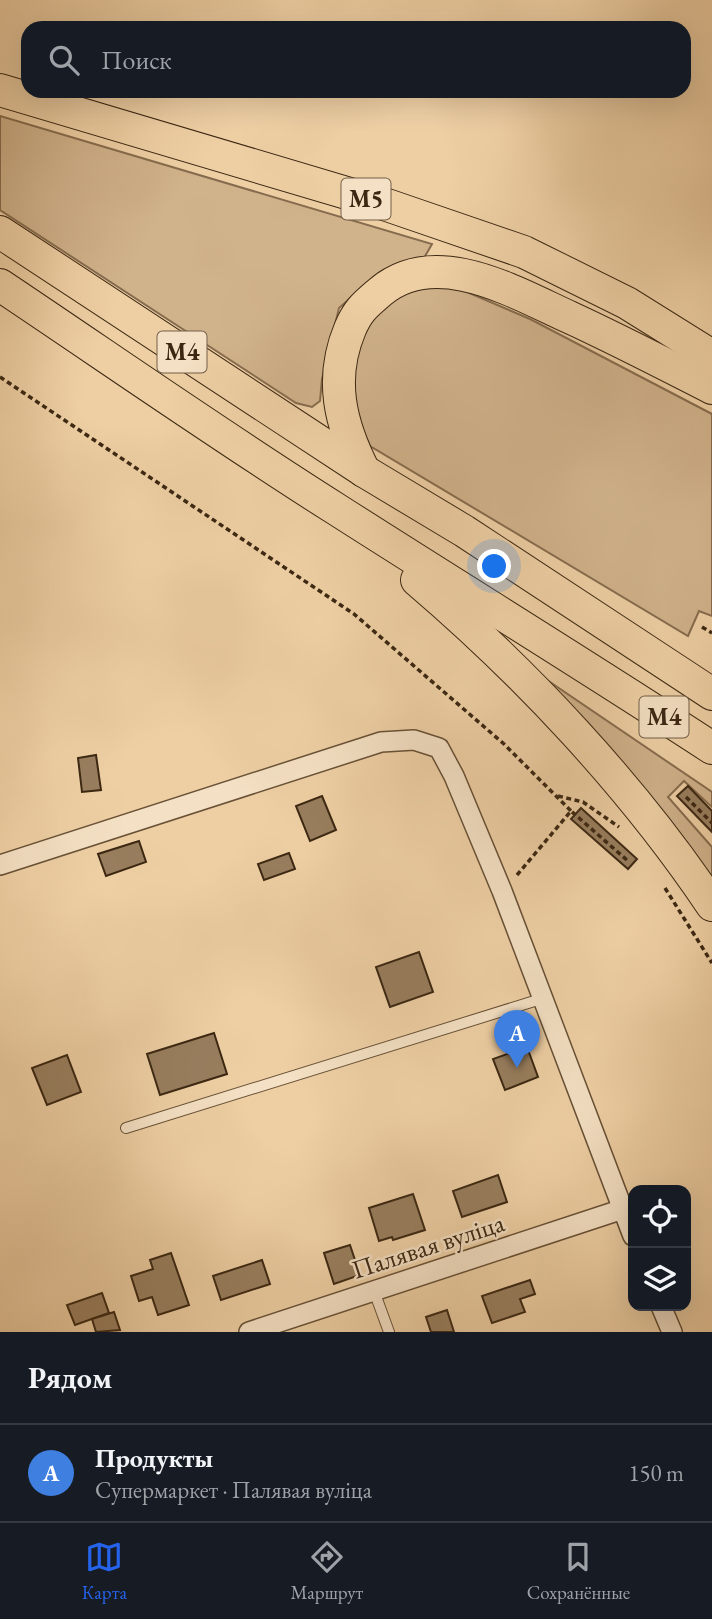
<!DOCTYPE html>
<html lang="ru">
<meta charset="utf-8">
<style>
:root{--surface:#171b24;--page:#20242c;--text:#f1f3f6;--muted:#9ea1a6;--line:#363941;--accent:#2563eb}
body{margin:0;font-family:"EB Garamond",serif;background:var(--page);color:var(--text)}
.controls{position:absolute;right:21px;bottom:21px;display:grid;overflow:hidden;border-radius:14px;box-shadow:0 7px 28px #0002}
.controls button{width:63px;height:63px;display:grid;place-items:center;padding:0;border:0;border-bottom:2px solid var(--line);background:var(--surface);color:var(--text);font:35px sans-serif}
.you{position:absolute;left:495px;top:567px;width:24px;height:24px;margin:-18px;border:5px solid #fff;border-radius:50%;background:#1a73e8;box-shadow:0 0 0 10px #1a73e833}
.badge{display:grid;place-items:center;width:46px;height:46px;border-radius:50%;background:var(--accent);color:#fff;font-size:23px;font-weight:700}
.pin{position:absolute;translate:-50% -58px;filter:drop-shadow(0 2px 4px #0008)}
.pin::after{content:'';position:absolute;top:37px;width:24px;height:21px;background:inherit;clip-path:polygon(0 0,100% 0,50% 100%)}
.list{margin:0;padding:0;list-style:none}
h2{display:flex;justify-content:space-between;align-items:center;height:91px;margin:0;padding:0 28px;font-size:30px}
h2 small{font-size:23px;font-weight:400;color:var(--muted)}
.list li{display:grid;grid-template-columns:46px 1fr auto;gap:21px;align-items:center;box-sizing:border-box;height:98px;padding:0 28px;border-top:2px solid var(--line)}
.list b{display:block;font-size:26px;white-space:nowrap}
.list p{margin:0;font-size:23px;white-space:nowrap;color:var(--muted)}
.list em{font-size:23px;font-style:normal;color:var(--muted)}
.icon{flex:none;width:38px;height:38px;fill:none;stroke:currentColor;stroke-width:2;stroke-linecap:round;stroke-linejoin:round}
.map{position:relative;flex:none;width:712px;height:1332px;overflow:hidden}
.search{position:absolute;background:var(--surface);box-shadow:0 7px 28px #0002;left:21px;right:21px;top:21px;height:77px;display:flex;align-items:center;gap:18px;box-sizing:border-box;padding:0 24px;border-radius:21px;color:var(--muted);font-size:26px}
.sheet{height:189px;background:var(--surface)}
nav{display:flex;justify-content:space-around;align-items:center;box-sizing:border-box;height:98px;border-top:2px solid var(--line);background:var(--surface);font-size:19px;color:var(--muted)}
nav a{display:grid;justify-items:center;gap:4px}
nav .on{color:var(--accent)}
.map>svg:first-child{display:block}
.green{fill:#d0b28b;stroke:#866c4e;stroke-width:2}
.building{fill:#987e5e;stroke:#3b2712;stroke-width:2}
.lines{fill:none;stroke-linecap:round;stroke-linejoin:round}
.service-casing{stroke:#685136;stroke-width:12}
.minor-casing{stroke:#685136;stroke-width:22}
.trunk-casing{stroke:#3b2712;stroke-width:34}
.path{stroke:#3b2712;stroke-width:3.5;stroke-dasharray:5 3.5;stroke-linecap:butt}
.service{stroke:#f4e0c4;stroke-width:10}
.minor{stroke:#f4e0c4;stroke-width:19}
.trunk{stroke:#eecfa4;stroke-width:32}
.labels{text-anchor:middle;stroke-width:5;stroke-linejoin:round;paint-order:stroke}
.shield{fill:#f4e0c4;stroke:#725e47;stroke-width:2}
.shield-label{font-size:24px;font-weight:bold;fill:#3b2712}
.street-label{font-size:26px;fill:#3b2712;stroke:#f4e0c4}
</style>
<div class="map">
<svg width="712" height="1332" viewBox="0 0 712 1332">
<rect width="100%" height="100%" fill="#eecfa4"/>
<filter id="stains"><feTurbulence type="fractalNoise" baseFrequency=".00286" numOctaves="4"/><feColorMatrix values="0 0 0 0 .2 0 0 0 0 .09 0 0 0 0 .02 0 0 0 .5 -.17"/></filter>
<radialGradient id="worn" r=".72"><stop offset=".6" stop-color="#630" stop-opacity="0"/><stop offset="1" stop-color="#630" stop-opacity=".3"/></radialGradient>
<g class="green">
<path d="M0,116L432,244L424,258L380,272L339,308L322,379L320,401L312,407L296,403L0,210Z"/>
<path d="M427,282L460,289L530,319L712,414V616L699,611L688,636L370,446L357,419L351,362L366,316Z"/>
<path d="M519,661L712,792V807L684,781L668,797L712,847V891Z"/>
</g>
<g class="building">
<path d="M96,755L101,790L82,792L78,758Z"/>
<path d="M688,786L712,811V832L677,796Z"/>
<path d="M322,796L336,830L310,841L296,806Z"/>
<path d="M581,808L637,859L628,869L571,819Z"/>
<path d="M139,841L146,862L106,876L98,854Z"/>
<path d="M289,853L295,869L264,880L258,864Z"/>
<path d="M419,952L433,992L390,1007L376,967Z"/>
<path d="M214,1033L227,1074L160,1095L147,1054Z"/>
<path d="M527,1047L538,1077L505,1090L493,1059Z"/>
<path d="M67,1055L81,1092L47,1105L32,1068Z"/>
<path d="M498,1175L507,1202L462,1217L453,1191Z"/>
<path d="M413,1194L425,1230L393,1240L392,1237L379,1241L369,1208Z"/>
<path d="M350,1245L360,1275L334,1284L324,1253Z"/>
<path d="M171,1253L189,1305L158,1315L152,1297L139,1301L131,1276L153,1269L150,1260Z"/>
<path d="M262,1260L270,1284L221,1300L213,1276Z"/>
<path d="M530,1280L535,1294L520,1299L525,1312L492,1323L482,1296Z"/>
<path d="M102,1293L109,1313L75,1325L67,1305Z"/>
<path d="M447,1310L454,1332H431L426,1317Z"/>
<path d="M114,1312L120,1330L96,1332L92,1319Z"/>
</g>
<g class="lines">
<g class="service-casing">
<g id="service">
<path d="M126,1128L541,999"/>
<path d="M374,1291L389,1332"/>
</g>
</g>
<g class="minor-casing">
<g id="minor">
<path d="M0,865L381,742L414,740L439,748L454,776L502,891L633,1236"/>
<path d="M661,1306L672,1332"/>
<path d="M249,1332L623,1209"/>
</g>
</g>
<g class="trunk-casing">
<g id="trunk">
<path d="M0,90L387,205L524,252L627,303L712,356"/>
<path d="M0,232L364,471L464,531L712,694"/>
<path d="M0,285C112,360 222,437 336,509C461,589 588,667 712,748"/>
<path d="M364,471C340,424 329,379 350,329C358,310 365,305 380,292C435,245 514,292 569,317C617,339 665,364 712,388"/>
<path d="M417,580C526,673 632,786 712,905"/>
</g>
</g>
<g class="path">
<path d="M0,377L354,614L504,744L571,811"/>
<path d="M702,627L712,633"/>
<path d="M558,796L583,802L619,827"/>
<path d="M686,797L712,823"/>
<path d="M517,875L571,811L628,861"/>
<path d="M665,888L712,963"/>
</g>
<use href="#service" class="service"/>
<use href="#minor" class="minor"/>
<use href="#trunk" class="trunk"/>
</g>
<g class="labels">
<g class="shield">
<rect x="341.5" y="178.5" width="49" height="41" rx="5"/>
<rect x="157.5" y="331.5" width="49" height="41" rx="5"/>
<rect x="639.5" y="696.5" width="49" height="41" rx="5"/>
</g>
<g class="shield-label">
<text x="366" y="207">М5</text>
<text x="182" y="360">М4</text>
<text x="664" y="725">М4</text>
</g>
<g class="street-label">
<text transform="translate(428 1246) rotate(-18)" y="9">Палявая вуліца</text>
</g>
</g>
<rect width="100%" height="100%" filter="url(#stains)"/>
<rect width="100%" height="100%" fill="url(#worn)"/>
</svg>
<div class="controls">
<button><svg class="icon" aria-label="locate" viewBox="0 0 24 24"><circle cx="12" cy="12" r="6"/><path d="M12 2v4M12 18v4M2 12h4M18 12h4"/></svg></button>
<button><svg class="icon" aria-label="layers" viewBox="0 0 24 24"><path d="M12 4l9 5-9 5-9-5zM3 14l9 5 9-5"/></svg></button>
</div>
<div class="you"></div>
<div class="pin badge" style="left:517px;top:1068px;background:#3f7fe0">A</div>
<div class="search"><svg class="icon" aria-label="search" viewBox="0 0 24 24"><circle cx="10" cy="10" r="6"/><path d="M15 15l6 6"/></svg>Поиск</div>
</div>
<section class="sheet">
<h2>Рядом<small></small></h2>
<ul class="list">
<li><span class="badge" style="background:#3f7fe0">A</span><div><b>Продукты</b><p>Супермаркет · Палявая вуліца</p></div><em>150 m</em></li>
</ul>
</section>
<nav>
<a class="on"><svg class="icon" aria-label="map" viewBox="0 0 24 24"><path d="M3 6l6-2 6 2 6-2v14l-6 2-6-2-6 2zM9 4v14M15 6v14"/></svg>Карта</a>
<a><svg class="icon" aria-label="directions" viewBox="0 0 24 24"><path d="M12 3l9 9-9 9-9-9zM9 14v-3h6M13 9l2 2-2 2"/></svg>Маршрут</a>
<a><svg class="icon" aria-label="saved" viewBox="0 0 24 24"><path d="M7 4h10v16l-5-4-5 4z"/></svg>Сохранённые</a>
</nav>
